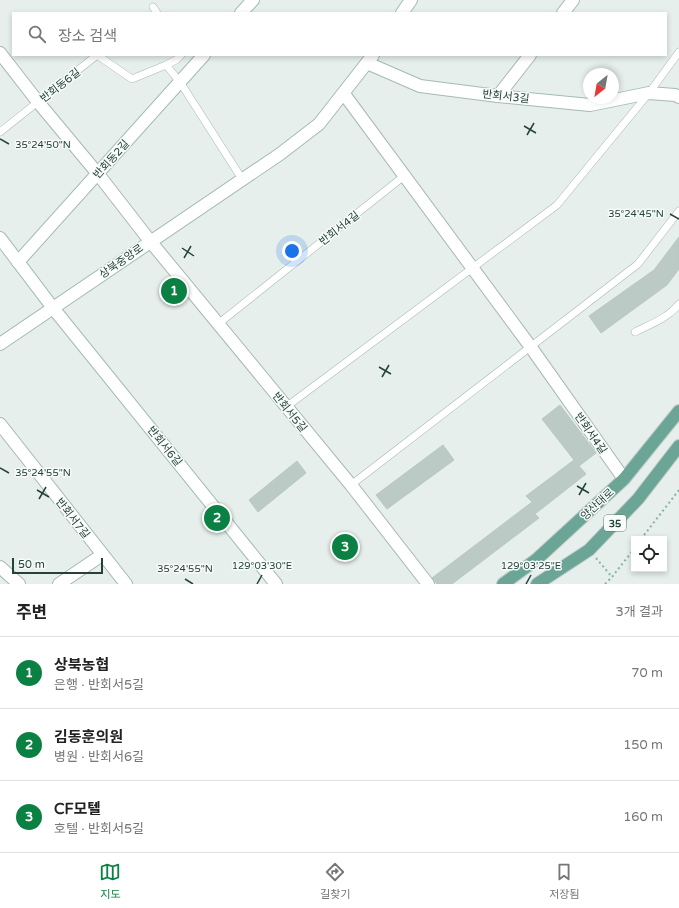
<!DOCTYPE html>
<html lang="ko">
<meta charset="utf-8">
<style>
:root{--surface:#fff;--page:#f6f6f6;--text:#222;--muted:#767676;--line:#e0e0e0;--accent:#0b8043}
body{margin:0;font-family:"Varela Round","Noto Sans KR",sans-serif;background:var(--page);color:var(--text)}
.controls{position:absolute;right:12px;bottom:12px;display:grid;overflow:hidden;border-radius:0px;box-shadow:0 2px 6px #0003}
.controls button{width:36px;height:36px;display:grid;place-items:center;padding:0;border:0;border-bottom:1px solid var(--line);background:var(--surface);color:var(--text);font:20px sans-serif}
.compass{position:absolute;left:583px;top:68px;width:36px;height:36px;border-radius:50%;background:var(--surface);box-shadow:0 2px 6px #0003;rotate:211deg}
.scale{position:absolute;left:12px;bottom:10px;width:91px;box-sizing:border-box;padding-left:4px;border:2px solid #24423a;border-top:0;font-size:11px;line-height:14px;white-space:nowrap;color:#24423a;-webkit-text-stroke:3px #f7fbf9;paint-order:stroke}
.you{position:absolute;left:292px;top:251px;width:14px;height:14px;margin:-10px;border:3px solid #fff;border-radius:50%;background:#1a73e8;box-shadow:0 0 0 6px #1a73e833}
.badge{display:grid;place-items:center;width:26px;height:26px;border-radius:50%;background:var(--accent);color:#fff;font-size:13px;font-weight:700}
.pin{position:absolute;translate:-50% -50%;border:2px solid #fff;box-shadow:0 1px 4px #0006}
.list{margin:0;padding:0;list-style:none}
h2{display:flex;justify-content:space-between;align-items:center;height:52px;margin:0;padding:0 16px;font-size:17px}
h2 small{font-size:13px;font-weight:400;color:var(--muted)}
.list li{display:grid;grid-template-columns:26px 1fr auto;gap:12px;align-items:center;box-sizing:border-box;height:72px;padding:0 16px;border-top:1px solid var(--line)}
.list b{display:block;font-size:15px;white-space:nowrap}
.list p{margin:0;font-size:13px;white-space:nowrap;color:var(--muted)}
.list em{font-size:13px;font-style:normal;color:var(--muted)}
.icon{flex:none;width:22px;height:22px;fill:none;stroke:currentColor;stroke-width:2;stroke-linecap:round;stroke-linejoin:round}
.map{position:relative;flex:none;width:679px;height:584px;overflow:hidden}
.search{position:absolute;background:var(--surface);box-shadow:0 2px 6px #0003;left:12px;right:12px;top:12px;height:44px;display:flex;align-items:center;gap:10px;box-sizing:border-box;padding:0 14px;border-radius:0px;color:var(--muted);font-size:15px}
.sheet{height:268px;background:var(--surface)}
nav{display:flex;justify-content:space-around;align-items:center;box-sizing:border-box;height:56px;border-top:1px solid var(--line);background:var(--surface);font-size:11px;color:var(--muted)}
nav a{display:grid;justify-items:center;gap:2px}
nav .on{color:var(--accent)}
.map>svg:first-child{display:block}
.building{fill:#bbcac4;stroke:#b8c9c2}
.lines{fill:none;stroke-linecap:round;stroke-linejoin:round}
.lane-casing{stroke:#a8b8b2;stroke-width:8}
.street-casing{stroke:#a8b8b2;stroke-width:14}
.secondary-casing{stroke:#a4bbb3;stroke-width:14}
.primary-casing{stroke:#c2cac8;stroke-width:14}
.path{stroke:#86b3a5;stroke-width:2;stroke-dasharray:2 3;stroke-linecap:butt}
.lane{stroke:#fff;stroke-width:7}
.street{stroke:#fff;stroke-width:12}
.secondary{stroke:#fff;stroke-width:12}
.primary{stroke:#6aa596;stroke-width:12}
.ticks{fill:none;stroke:#24423a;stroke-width:1.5}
.labels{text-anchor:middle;stroke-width:3;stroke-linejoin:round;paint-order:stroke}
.shield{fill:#f7fbf9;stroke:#637a73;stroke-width:1}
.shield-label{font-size:10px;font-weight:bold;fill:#24423a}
.street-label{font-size:11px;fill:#24423a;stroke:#f7fbf9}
.ticks-label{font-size:10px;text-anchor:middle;fill:#24423a;stroke:#f7fbf9;stroke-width:3;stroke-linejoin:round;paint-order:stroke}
</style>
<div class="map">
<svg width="679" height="584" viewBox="0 0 679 584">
<rect width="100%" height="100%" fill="#e6efeb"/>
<g class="building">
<path d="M679,237V269L667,285L601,333L589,316L654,270Z"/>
<path d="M560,405L596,453L579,466L586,474L535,514L539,518L452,584H437L432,578L532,502L526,496L574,460L542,419Z"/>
<path d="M443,445L454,460L387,509L376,495Z"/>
<path d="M297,461L306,473L258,512L249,500Z"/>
</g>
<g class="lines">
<g class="lane-casing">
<g id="lane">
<path d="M153,7L157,13"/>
<path d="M166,65L176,60L181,55"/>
<path d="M0,132L97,55L132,79L166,65L180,82L242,179"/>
<path d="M218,324L404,176"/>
<path d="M635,332C651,324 668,318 679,304"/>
<path d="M286,407L557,205L649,93L679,52"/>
<path d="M351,485L638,264L679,211"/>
</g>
</g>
<g class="street-casing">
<g id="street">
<path d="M563,13L573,0"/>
<path d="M0,53L38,102L98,174L150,241L351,485L428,584"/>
<path d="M344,94L530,346L624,479"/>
<path d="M498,96L530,55"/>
<path d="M0,424L126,584"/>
<path d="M0,567L19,584"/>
<path d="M59,584L102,555"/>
</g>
</g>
<g class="secondary-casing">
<g id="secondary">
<path d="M241,13L253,0"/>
<path d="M402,13L411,0"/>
<path d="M367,63L420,86L498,96L590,105L649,93L675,95L679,97"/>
<path d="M0,238L53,308L276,584"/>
<path d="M18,262L204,55"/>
<path d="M0,344L280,154L319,124L373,55"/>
</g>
</g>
<g class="primary-casing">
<g id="primary">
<path d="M503,584L537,559L624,479L679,411"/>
<path d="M537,584L589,550L638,499L679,446"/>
</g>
</g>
<g class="path">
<path d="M641,539L679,490"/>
<path d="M596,558L612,577"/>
<path d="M605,584L612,577L634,549"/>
</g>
<use href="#lane" class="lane"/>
<use href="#street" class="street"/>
<use href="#secondary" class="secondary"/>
<use href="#primary" class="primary"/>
</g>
<path class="ticks" d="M524,126L536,133M527,135L534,123M0,139L9,144M670,214L679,219M182,248L194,256M184,258L191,246M379,367L391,374M382,377L389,365M0,468L9,473M577,486L589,493M37,490L49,497M579,495L586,483M39,499L46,487M185,579L193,584M257,584L262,575M526,584L531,575"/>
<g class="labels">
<rect class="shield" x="604" y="515" width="22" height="16" rx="3"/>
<g class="shield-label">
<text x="615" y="527">35</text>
</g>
<g class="street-label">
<text transform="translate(60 85) rotate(-38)" y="4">반회동6길</text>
<text transform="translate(506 96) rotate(6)" y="4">반회서3길</text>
<text transform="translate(111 159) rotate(-48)" y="4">반회동2길</text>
<text transform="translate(339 228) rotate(-38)" y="4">반회서4길</text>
<text transform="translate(121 261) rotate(-35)" y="4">상북중앙로</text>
<text transform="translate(290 412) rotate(51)" y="4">반회서5길</text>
<text transform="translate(591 433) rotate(55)" y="4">반회서4길</text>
<text transform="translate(165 446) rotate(51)" y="4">반회서6길</text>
<text transform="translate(597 504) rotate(-43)" y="4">양산대로</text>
<text transform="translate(73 518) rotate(52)" y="4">반회서7길</text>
</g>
</g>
<g class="ticks-label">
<text x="43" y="148">35°24'50"N</text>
<text x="636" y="217">35°24'45"N</text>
<text x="43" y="476">35°24'55"N</text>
<text x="262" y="569">129°03'30"E</text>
<text x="531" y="569">129°03'25"E</text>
<text x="185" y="572">35°24'55"N</text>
</g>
</svg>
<div class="controls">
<button><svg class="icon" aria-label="locate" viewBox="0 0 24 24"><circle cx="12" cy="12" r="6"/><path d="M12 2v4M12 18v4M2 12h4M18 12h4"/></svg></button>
</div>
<svg class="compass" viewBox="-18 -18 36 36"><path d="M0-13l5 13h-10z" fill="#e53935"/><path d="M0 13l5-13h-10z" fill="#767676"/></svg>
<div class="scale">50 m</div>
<div class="you"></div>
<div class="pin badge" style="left:174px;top:291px">1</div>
<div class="pin badge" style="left:217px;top:518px">2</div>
<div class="pin badge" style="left:345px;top:547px">3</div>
<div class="search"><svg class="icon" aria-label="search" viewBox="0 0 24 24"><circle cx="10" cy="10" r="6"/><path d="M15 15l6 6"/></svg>장소 검색</div>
</div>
<section class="sheet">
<h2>주변<small>3개 결과</small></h2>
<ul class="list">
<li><span class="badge">1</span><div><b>상북농협</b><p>은행 · 반회서5길</p></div><em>70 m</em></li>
<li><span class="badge">2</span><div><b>김동훈의원</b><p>병원 · 반회서6길</p></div><em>150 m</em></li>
<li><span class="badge">3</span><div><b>CF모텔</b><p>호텔 · 반회서5길</p></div><em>160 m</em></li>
</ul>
</section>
<nav>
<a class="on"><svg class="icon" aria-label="map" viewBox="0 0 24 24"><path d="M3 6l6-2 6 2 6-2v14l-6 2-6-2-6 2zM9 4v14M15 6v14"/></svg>지도</a>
<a><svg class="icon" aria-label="directions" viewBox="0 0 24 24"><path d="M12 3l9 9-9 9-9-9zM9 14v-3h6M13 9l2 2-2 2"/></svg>길찾기</a>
<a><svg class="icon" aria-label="saved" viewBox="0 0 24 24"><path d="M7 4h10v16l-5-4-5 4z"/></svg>저장됨</a>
</nav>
